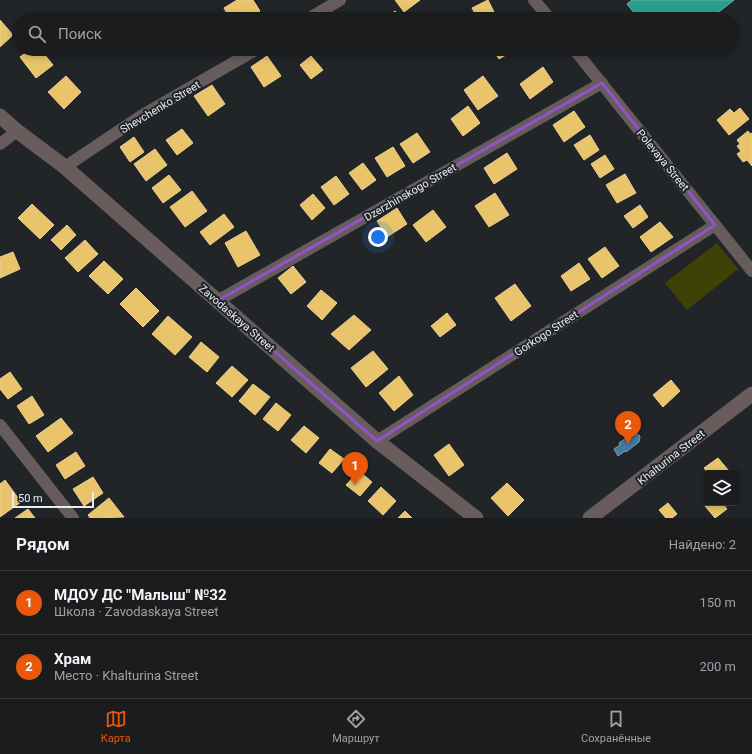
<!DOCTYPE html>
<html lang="ru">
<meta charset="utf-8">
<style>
:root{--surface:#1a1c1e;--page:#27292b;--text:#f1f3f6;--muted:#9fa1a4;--line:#383a3c;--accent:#ea580c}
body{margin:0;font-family:Roboto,sans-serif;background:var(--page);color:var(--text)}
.controls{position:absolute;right:12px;bottom:12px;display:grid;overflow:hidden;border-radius:4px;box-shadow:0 2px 6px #0003}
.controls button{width:36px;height:36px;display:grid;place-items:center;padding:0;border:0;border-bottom:1px solid var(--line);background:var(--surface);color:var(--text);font:20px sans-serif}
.scale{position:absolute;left:12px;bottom:10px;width:82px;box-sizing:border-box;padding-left:4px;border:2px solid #e9edf1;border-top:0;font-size:11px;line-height:14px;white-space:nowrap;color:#e9edf1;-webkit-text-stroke:3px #20252a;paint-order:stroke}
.you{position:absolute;left:378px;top:237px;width:14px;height:14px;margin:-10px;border:3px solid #fff;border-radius:50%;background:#1a73e8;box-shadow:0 0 0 6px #1a73e833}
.badge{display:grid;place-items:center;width:26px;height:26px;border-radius:50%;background:var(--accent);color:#fff;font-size:13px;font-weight:700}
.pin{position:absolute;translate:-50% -33px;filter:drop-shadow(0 1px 2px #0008)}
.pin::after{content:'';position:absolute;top:21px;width:14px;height:12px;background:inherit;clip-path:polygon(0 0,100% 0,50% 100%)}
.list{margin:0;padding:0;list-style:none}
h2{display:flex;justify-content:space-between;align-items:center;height:52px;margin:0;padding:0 16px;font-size:17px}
h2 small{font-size:13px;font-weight:400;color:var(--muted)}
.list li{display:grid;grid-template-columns:26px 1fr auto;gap:12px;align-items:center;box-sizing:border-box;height:64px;padding:0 16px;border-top:1px solid var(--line)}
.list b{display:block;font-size:15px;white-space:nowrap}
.list p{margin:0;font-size:13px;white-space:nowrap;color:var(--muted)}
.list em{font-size:13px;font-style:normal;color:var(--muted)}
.icon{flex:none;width:22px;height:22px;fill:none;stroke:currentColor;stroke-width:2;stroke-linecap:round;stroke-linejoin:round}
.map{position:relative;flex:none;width:752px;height:518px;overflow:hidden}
.search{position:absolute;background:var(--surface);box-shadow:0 2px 6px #0003;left:12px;right:12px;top:12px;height:44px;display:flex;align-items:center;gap:10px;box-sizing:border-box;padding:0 14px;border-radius:22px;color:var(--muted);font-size:15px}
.sheet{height:180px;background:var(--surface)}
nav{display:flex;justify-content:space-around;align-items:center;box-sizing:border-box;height:56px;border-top:1px solid var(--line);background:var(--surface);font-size:11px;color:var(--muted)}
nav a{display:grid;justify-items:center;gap:2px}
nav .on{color:var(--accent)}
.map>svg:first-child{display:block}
.green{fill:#3f4206}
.homes{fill:#e9c46a;stroke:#e9d092}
.schools{fill:#2a9d8f;stroke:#63b5ac}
.public{fill:#457b9d;stroke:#769db6}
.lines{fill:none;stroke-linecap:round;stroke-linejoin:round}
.minor{stroke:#675c5c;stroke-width:12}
.major{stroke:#685c5d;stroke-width:15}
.marked{fill:none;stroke:#9153c9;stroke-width:3;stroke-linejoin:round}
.labels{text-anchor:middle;stroke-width:4;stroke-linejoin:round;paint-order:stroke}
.street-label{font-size:11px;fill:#e9edf1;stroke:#20252a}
</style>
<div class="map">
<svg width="752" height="518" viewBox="0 0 752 518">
<rect width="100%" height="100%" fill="#222528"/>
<path class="green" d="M717,243L738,269L687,310L665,283Z"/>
<g class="homes">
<path d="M237,0H253L260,11L247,19H230L224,8Z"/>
<path d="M395,0H420L404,12Z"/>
<path d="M488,0L495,14L485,19H478L472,8Z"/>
<path d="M395,11L402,19H385Z"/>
<path d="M0,20L13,35L0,47Z"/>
<path d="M31,49H40L53,65L36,78L20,57Z"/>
<path d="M492,49H516L499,59Z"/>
<path d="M267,56L281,76L264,87L251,67Z"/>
<path d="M311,56L323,70L311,79L300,65Z"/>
<path d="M543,67L553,82L530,99L520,84Z"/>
<path d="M66,76L81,92L64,109L48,92Z"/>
<path d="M483,76L498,96L478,110L464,90Z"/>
<path d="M212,85L225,104L208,116L194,96Z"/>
<path d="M468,106L480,123L463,136L451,119Z"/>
<path d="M740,108L749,119L729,135L717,120L730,109L734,113Z"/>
<path d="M574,111L585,127L564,142L553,125Z"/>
<path d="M182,129L193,143L177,155L166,140Z"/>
<path d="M748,131L750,134L752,133V166L747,160L743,162L737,154L741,151L737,146L740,144L737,140Z"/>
<path d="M417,133L430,152L413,163L400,144Z"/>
<path d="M590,135L599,150L584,160L574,145Z"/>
<path d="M134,137L144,152L130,162L120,147Z"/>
<path d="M393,147L405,166L387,177L375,158Z"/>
<path d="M155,149L167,165L146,181L134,164Z"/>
<path d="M507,153L517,169L494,184L484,168Z"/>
<path d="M605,155L614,169L600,178L591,164Z"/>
<path d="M363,163L376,180L362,190L349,173Z"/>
<path d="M625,174L636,193L617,203L606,185Z"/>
<path d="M169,175L181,190L163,203L152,188Z"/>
<path d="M336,176L349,194L334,205L321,187Z"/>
<path d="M192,191L207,211L185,227L170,207Z"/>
<path d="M495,193L509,215L489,227L475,206Z"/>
<path d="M313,194L325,208L312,220L300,205Z"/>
<path d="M32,204L54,225L40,239L18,218Z"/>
<path d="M640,205L648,217L633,228L624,216Z"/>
<path d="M397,208L407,224L387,237L377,221Z"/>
<path d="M433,210L446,227L426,242L413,225Z"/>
<path d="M224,214L234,227L210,245L200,232Z"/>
<path d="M660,222L673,237L651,252L640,237Z"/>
<path d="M67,225L76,235L61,250L51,240Z"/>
<path d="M246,231L260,255L238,267L225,243Z"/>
<path d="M85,240L98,254L78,272L65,258Z"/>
<path d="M605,247L619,266L602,278L588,259Z"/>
<path d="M13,252L20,269L0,278V257Z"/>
<path d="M104,261L123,279L108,294L89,276Z"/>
<path d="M579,263L590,279L571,291L561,276Z"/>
<path d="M293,266L306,282L291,294L278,278Z"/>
<path d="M515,284L531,306L511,321L495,298Z"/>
<path d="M136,288L159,311L143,327L120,304Z"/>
<path d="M321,290L337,303L322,320L307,306Z"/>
<path d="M447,313L456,325L440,337L431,326Z"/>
<path d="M354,315L371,330L349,350L331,334Z"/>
<path d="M168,316L192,337L175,355L152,334Z"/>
<path d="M201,342L219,357L207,372L189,357Z"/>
<path d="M373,351L388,369L366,387L351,368Z"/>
<path d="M232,366L248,380L232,397L216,383Z"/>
<path d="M10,372L22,389L8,399L0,389V379Z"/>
<path d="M399,376L413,395L394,411L379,393Z"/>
<path d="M671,380L680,391L663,407L653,395Z"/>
<path d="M253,384L270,397L255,415L239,401Z"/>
<path d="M32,396L44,415L29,424L17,406Z"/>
<path d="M276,403L291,415L278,431L263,419Z"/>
<path d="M61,418L73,433L48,452L36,436Z"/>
<path d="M304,426L319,438L306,453L291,440Z"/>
<path d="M449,444L464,465L449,476L434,455Z"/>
<path d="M330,449L344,459L332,473L319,463Z"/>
<path d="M76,452L85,466L65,479L56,465Z"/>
<path d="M718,458L729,471L726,473H708L704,468Z"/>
<path d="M359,471L372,482L360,496L346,485Z"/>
<path d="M93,477L103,493L84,506L73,489Z"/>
<path d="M5,480L21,502L0,517V484Z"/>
<path d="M507,483L524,500L508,516L491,498Z"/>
<path d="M381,487L396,501L383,515L368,501Z"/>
<path d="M109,498L124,517L90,518L88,515Z"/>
<path d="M668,503L677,514L672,518H666L659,510Z"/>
<path d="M709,503H722L727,509L715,518L705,506Z"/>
<path d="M28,509L35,518H15Z"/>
<path d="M405,511L412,518H398Z"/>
</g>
<path class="schools" d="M632,0H734L710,19H639L627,4Z"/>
<path class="public" d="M633,433L639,435L640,437L639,442L626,452L625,451L618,456L614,449L620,445L619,443Z"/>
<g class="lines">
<g class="minor">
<path d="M534,0L550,19"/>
<path d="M308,19L340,0"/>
<path d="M574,49L752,271"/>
<path d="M0,144L17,131"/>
<path d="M65,167L141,116L257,49"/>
<path d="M217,301L602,83"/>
<path d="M0,425L73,518"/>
<path d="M377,441L715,225"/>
</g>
<g class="major">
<path d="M0,116L17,131L65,167L377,441L476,518"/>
<path d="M590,518L752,394"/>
</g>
</g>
<path class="marked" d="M602,83L715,225L377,441L217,301Z"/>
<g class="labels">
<g class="street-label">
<text transform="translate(160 107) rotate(-31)" y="4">Shevchenko Street</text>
<text transform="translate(663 160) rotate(51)" y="4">Polevaya Street</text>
<text transform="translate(410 192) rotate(-30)" y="4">Dzerzhinskogo Street</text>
<text transform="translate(237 318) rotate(41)" y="4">Zavodaskaya Street</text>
<text transform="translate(546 333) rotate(-33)" y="4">Gorkogo Street</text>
<text transform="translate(671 457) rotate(-38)" y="4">Khalturina Street</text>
</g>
</g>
</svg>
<div class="controls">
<button><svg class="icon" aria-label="layers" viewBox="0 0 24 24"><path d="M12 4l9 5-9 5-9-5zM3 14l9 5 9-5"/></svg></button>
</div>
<div class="scale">50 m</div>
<div class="you"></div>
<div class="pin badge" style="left:355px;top:485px">1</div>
<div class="pin badge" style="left:628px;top:444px">2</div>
<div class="search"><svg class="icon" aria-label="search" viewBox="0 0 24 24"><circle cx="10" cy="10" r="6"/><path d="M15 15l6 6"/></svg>Поиск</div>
</div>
<section class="sheet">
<h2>Рядом<small>Найдено: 2</small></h2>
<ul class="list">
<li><span class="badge">1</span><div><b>МДОУ ДС &quot;Малыш&quot; №32</b><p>Школа · Zavodaskaya Street</p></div><em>150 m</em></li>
<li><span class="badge">2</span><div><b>Храм</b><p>Место · Khalturina Street</p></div><em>200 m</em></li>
</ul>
</section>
<nav>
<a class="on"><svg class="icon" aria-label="map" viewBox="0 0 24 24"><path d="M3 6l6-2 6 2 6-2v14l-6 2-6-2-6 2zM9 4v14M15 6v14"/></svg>Карта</a>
<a><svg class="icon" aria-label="directions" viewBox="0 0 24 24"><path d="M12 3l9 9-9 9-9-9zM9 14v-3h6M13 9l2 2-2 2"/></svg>Маршрут</a>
<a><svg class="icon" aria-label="saved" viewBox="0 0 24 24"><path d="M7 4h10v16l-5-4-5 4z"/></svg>Сохранённые</a>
</nav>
